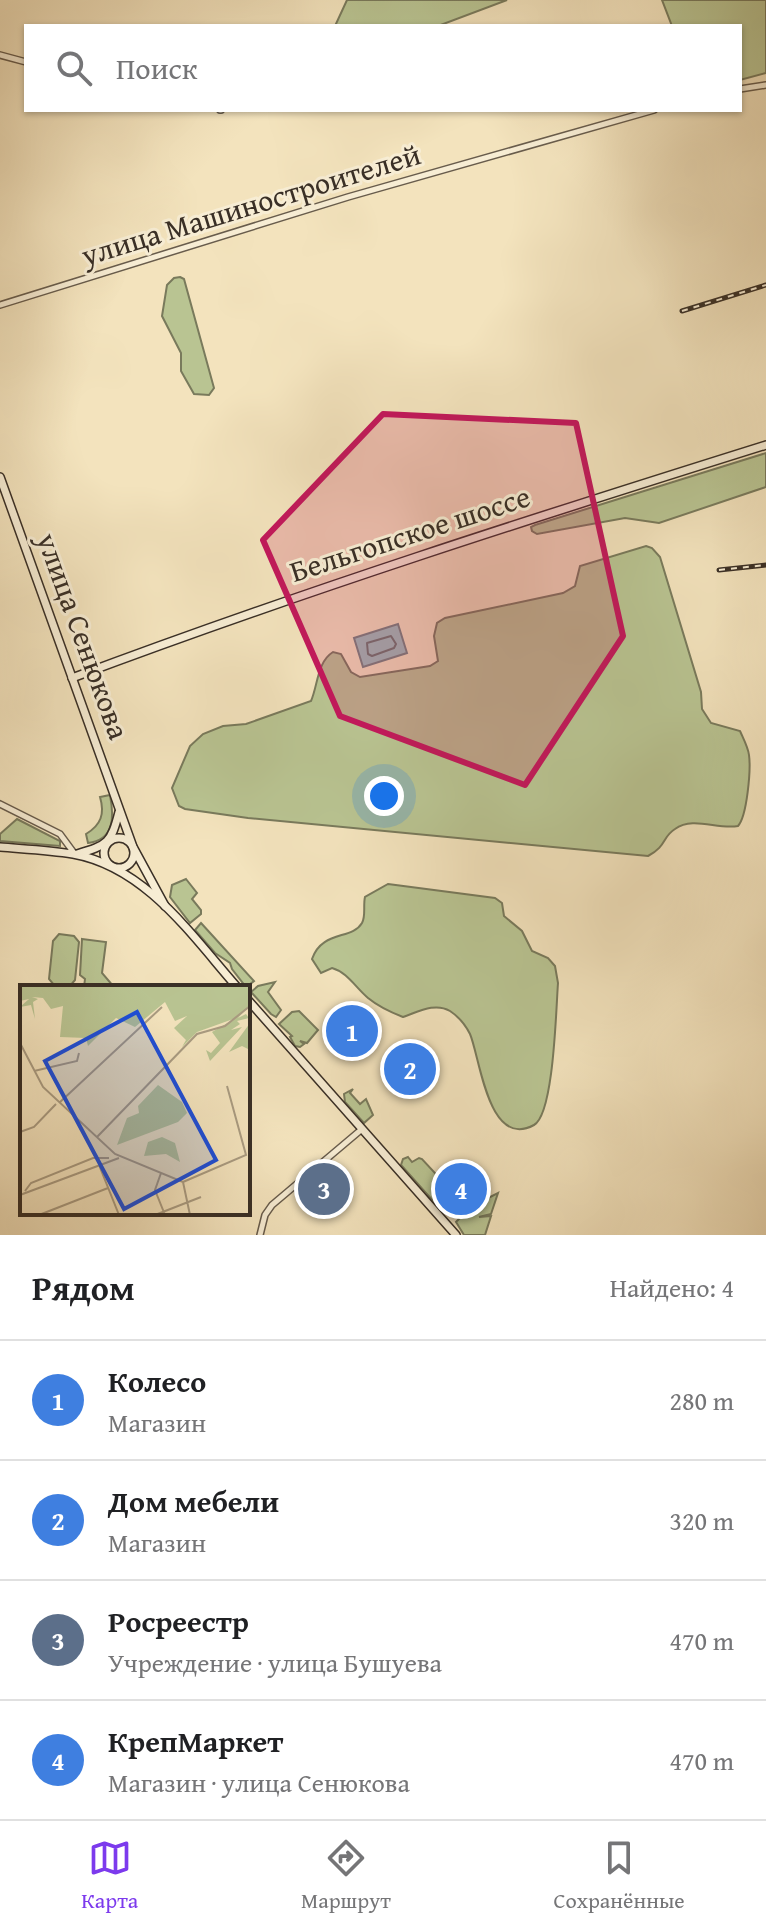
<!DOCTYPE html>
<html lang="ru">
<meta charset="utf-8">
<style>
:root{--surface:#fff;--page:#f2f2f2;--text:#202124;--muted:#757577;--line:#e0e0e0;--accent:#7c3aed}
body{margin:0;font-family:"Gentium Book Plus",serif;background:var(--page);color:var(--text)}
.you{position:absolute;left:384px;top:796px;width:28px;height:28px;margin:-20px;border:6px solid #fff;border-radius:50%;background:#1a73e8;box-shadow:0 0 0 12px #1a73e833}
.badge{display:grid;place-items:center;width:52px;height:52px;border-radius:50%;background:var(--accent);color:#fff;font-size:26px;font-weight:700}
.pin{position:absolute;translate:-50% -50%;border:4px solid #fff;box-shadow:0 2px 8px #0006}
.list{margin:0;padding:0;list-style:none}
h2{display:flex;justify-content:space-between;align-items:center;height:104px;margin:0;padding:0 32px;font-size:34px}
h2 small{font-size:26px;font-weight:400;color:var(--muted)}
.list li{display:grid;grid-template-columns:52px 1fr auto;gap:24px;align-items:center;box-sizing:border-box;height:120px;padding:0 32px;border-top:2px solid var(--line)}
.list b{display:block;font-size:30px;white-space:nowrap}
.list p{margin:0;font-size:26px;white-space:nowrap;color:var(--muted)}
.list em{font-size:26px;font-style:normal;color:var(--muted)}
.icon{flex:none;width:44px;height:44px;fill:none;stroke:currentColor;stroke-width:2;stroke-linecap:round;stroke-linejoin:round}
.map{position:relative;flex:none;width:766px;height:1235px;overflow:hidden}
.search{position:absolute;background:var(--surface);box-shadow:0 2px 6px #0004;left:24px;right:24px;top:24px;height:88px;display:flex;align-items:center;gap:20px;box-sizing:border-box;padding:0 28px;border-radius:0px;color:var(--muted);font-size:30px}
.sheet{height:584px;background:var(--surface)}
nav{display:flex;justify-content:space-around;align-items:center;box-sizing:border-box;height:112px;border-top:2px solid var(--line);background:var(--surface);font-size:22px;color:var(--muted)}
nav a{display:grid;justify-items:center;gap:4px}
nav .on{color:var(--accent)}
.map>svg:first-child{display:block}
.green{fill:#b9c492;stroke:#797a5c;stroke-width:2}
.water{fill:#9dbdb8;stroke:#75847e;stroke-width:2}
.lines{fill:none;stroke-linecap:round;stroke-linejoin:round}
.shore{stroke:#6b766f;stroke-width:2}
.street-casing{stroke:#685c4c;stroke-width:8}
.secondary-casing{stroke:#392f26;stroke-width:10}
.street{stroke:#f7edd4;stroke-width:5}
.secondary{stroke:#f7edd4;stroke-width:7}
.rail-casing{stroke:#392f26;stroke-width:5}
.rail{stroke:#f7edd4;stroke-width:2;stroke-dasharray:6;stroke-linecap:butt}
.marked{fill:#c2185b;fill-opacity:0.2;stroke:#c2185b;stroke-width:6;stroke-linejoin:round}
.labels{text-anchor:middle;stroke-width:6;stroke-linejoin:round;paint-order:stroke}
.street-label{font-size:30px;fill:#392f26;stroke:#f7edd4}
.inset-road{fill:none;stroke:#a99b81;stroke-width:2}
.view{fill:#1d4ed8;fill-opacity:0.15;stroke:#1d4ed8;stroke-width:4}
.inset-edge{fill:none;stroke:#392f26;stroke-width:4}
</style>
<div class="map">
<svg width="766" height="1235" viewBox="0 0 766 1235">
<rect width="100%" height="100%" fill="#f3e3bd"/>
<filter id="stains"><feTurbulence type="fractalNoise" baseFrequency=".0025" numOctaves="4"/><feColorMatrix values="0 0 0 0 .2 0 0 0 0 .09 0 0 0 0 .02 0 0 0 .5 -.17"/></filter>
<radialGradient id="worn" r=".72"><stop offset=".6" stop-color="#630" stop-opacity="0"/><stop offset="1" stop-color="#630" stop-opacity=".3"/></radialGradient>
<g class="green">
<path d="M347,0H507L438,26H335Z"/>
<path d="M662,0H766V73L740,80V26H672Z"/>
<path d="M180,277L184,279L214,388L209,395L194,394L181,371V353L162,316L167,285L174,278Z"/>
<path d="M766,453V487L659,523L625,518L537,534L532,531L531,527L535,525Z"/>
<path d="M646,546L652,548L660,557L701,692L702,709L711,723L740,731C743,738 748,747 749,755C751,770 747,816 738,826C718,830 693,816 675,829C662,837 667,846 648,856L248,818L185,809L179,806L172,788L190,746L203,734L223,726L246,724L311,701C318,685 317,662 333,652L341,654L351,672L360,677L430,666L438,661L434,636L437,623L445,618L563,593L575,586L580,566Z"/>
<path d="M110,795C114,816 115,840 88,843L86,834C101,825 105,814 100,797Z"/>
<path d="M17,819L60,841V846L0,841V834Z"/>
<path d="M186,879L197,893L192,899L201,910V914L190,923L170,897L172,885Z"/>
<path d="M388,884L495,898L502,903L504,916L522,931L532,951L548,958L555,966L558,983C556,1008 554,1114 534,1125C488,1150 480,1057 470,1034C465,1024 459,1017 450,1011C435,1002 418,1012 403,1017C390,1012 379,1007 368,998C356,988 347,972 332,968L321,973L312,959C322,930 352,940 362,923C366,916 363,905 365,897Z"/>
<path d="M201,923L254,981L246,987L232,969L230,963L215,953L195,930Z"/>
<path d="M59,934L74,936L79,942L75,980L70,986L54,985L49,979L53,941Z"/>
<path d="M82,939L106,942L102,973L114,987H84L85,979L80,975Z"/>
<path d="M275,982L268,992L281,1010L276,1017L271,1014L251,992L258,986Z"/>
<path d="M299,1011L318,1030L307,1043L300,1041L304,1044L300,1047L295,1046L290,1037L292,1036L279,1024L292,1012Z"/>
<path d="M353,1089L350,1093L360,1104L366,1099L373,1115L364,1123L345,1102L344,1094Z"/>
<path d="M408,1157L412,1162L419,1158L422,1159L471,1212L480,1202L498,1193L491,1214L479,1217L491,1216L485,1235H464L456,1222L463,1215L449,1205L442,1211L401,1165L403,1159Z"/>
</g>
<path class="water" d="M398,624L407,653L363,667L354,638Z"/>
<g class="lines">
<path class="shore" d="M391,636L396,644L394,648L372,656L368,654L367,643Z"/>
<g class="street-casing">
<g id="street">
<path d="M0,55L26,62"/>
<path d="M740,89L766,85"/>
<path d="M220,110H221"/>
<path d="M0,305L348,197L654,110"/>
<path d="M0,804L60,834L74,853"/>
<path d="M260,1235L265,1215L272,1205L362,1129"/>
</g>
</g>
<g class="secondary-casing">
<g id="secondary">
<path d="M0,477L133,847L165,906"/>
<path d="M72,678C301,592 533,518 766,445"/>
<circle cx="119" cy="853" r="15"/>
<path d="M0,847C24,849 49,850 73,854C146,867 192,936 237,987"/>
<path d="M77,854C108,845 111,843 119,812"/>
<path d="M248,1000L456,1235"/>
</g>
</g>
<use href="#street" class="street"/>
<use href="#secondary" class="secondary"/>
<g class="rail-casing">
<g id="rail">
<path d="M682,311L766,285"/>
<path d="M719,570L766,565"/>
</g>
</g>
<use href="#rail" class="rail"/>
</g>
<path class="marked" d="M383,414L576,423L623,636L525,785L340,716L263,540Z"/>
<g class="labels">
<g class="street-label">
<text transform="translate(251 205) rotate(-17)" y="10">улица Машиностроителей</text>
<text transform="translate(410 534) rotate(-18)" y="10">Бельгопское шоссе</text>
<text transform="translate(83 636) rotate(70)" y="10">улица Сенюкова</text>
</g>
</g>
<g transform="translate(20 985)">
<rect width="230" height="230" fill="#f3e3bd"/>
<path d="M0,0H230V20L218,33L226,29L229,33L217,36L220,39L211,45L222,42L190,76L186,65L191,68L200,58L192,47L216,33L177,47L162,62L166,55L154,43L167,31L155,36L145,17L115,42L96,33L68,61L66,53L40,52L43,21L31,24L23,13L12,12L18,14L13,17L15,34L11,20L0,22L9,14L0,16ZM230,38V65L222,61L209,67ZM138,100L162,117L167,128L158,137L97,160L107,133L119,128L118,121ZM142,152L155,158L160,177L146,169L124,171L128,157Z" fill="#b9c492"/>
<path class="inset-road" d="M0,58L23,102L95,169L163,197L170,230M14,86L57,76L59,68M39,118L142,22M0,147L14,142L36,119M77,152L177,49L205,41L230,21M79,180L99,230M141,188L135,205L145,230M163,197L226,170L207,101M5,206L11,198L73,173H89M0,210L99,173M19,230L88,203M135,230L181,212"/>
<path class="view" d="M117,27L196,175L104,224L25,76Z"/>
<rect width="230" height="230" class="inset-edge"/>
</g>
<rect width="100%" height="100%" filter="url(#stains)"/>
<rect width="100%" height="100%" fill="url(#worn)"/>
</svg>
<div class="you"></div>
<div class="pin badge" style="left:352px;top:1031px;background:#3f7fe0">1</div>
<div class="pin badge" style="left:410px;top:1069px;background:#3f7fe0">2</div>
<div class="pin badge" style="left:324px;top:1189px;background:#5c6f8a">3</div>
<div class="pin badge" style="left:461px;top:1189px;background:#3f7fe0">4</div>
<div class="search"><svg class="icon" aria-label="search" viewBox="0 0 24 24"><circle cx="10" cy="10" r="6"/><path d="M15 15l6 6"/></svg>Поиск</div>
</div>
<section class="sheet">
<h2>Рядом<small>Найдено: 4</small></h2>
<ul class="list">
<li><span class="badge" style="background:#3f7fe0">1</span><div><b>Колесо</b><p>Магазин</p></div><em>280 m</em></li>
<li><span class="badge" style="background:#3f7fe0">2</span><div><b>Дом мебели</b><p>Магазин</p></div><em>320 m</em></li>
<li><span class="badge" style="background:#5c6f8a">3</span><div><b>Росреестр</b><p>Учреждение · улица Бушуева</p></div><em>470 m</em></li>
<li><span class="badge" style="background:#3f7fe0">4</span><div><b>КрепМаркет</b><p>Магазин · улица Сенюкова</p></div><em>470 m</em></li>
</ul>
</section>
<nav>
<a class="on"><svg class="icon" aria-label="map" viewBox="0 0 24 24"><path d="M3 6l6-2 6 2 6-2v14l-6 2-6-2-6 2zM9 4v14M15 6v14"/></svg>Карта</a>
<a><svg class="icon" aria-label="directions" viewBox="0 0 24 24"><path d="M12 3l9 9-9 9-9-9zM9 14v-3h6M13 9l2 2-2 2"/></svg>Маршрут</a>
<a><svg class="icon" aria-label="saved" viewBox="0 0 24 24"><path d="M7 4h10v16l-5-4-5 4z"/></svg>Сохранённые</a>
</nav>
